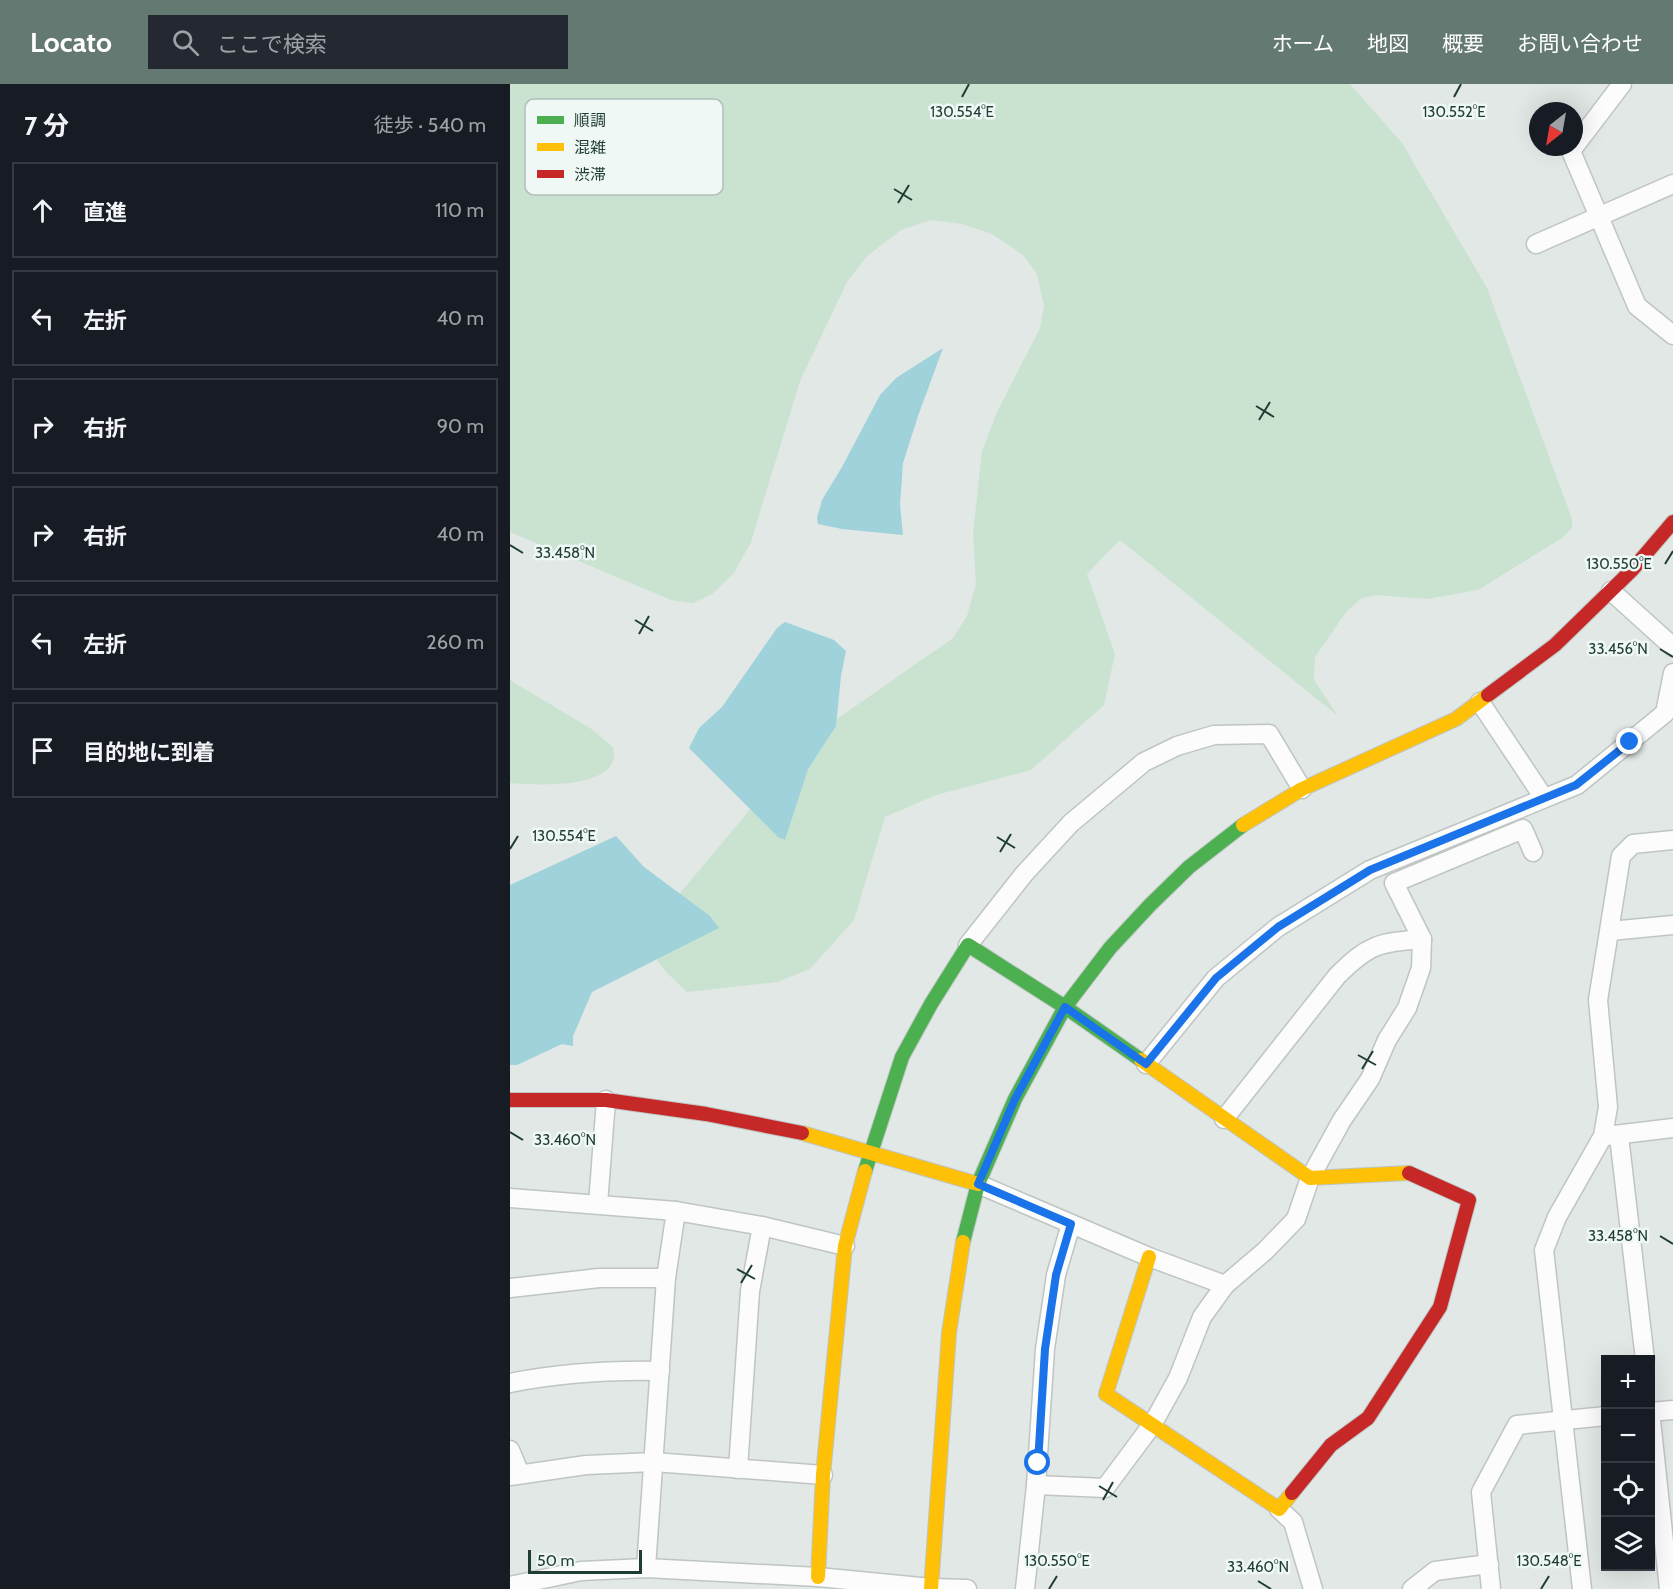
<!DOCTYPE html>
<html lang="ja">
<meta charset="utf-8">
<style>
:root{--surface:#171b24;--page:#242831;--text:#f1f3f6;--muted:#9ea1a6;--line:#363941;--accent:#637972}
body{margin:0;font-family:Cabin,"Noto Sans JP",sans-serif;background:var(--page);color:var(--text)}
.controls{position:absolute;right:18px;bottom:18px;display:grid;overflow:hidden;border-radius:0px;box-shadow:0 6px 24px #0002}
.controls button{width:54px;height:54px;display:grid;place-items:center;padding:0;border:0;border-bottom:2px solid var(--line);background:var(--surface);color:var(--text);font:30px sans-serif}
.compass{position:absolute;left:1019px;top:18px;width:54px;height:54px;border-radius:50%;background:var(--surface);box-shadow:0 6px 24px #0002;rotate:211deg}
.scale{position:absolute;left:18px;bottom:15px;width:114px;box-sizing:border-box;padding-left:6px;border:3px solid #1f3d34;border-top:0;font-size:16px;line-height:21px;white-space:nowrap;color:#1f3d34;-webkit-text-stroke:4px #eff8f4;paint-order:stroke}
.stop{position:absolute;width:18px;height:18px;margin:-14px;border:4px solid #1a73e8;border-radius:50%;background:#fff}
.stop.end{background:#1a73e8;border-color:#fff;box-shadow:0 2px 6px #0008}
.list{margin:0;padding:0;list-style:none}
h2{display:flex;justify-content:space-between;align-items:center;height:78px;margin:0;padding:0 24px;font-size:26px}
h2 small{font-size:20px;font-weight:400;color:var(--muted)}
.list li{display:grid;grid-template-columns:39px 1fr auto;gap:18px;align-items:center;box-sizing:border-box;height:96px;margin:0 12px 12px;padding:0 12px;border:2px solid var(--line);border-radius:0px}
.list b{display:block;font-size:22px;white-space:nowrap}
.list em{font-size:20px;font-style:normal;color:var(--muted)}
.icon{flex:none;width:33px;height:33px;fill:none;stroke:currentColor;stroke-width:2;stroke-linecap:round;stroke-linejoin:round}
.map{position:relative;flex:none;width:1163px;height:1505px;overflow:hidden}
header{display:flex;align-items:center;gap:36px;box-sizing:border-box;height:84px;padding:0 30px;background:var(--accent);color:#fff}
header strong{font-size:28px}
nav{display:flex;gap:33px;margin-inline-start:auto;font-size:21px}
.search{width:420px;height:54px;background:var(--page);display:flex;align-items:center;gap:15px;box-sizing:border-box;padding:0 21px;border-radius:0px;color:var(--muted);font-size:22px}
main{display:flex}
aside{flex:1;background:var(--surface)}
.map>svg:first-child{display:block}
.green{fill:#cae3d1}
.water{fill:#9fd2da}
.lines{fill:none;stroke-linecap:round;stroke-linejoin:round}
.street-casing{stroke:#bfc5c2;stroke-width:21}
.fast-casing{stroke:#bec6c3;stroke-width:16}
.slow-casing{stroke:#bec6c3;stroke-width:16}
.jam-casing{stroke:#bec6c3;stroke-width:16}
.street{stroke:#fbfcfb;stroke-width:18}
.fast{stroke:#4caf50;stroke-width:14}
.slow{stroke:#ffc107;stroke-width:14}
.jam{stroke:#c62828;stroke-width:14}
.route{stroke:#1a73e8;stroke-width:8}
.ticks{fill:none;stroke:#1f3d34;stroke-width:2}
.key{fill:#eff8f4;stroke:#b1c0ba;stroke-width:1.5}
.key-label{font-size:16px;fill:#1f3d34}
.ticks-label{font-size:15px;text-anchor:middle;fill:#1f3d34;stroke:#eff8f4;stroke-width:5;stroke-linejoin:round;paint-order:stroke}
</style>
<header>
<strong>Locato</strong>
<div class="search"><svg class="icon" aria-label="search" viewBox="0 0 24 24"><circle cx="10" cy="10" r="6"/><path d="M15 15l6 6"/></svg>ここで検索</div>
<nav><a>ホーム</a><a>地図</a><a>概要</a><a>お問い合わせ</a></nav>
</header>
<main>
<aside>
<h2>7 分<small>徒歩 · 540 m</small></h2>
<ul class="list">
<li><svg class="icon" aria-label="ahead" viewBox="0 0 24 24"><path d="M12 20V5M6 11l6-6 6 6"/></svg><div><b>直進</b></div><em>110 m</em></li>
<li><svg class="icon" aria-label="left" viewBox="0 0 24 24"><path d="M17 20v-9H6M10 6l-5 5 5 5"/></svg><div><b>左折</b></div><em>40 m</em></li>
<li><svg class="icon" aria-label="right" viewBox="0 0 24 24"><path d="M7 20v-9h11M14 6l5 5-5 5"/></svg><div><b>右折</b></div><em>90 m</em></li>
<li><svg class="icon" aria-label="right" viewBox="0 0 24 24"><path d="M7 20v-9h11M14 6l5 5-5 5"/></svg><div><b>右折</b></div><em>40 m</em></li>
<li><svg class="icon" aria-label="left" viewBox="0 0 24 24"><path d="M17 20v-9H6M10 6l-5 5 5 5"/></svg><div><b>左折</b></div><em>260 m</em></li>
<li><svg class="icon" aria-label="arrive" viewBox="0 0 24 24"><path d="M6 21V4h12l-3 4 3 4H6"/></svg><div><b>目的地に到着</b></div></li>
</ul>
</aside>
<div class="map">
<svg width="1163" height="1505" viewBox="0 0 1163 1505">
<rect width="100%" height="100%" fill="#e2e8e5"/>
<g class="green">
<path d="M0,0H840L892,59L977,204L1062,435V444L1052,454L968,506L917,515L867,511L852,514L836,528L805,573L804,596L828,632L610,456L577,490L605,570L594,621L521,686L426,711L375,733L344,836L300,885L267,898L177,908L156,888L140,867L155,827L293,662L324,637L443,554L457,532L466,500L463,449L472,367L487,328L530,244L534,222L527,190L513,171L482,150L452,140L421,136L391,146L357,172L337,198L290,297L241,458L224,489L202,510L183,519L161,516L0,448Z"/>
<path d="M0,596L80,644L103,663C104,667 105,672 103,677C92,705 25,701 0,699Z"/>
</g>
<g class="water">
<path d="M433,264L408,332L393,379L390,420L393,451L332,445L308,440L307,434L312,416L332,383L370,311L386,294Z"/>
<path d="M275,538L324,556L336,567L331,592L326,642L298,685L275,756L268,753L179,664L189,644L212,623L267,544Z"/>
<path d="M106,752L134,783L200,832L209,844L82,908L63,952V962L52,960L7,981H0V801Z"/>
</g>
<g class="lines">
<g class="street-casing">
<g id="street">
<path d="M1064,63L1061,67L1127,222L1163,251"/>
<path d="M1064,63L1112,0"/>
<path d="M1026,160L1163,100"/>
<path d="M1101,507L1163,563"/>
<path d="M970,618L1034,714"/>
<path d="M1100,847L1163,841"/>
<path d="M458,861L514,790L561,739L634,678L667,662L704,651L759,650L792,705"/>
<path d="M636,980L706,894L768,843L860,786L1067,701L1155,629L1163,589"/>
<path d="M714,1035L827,892C859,860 868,859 912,855"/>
<path d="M1096,1052L1163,1044"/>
<path d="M1109,1052L1135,1276"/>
<path d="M468,1100L639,1173L715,1201"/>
<path d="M0,1114L166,1127L252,1142L335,1162"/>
<path d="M88,1120L96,1016"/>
<path d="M0,1204L89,1194H156"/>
<path d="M0,1299C50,1289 99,1286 150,1287"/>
<path d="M1140,1327L1159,1505"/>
<path d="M1140,1328L1163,1326"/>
<path d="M0,1366L10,1390"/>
<path d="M228,1385L240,1207L252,1142"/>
<path d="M0,1392L76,1381L144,1378L313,1391"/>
<path d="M526,1401L595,1404L642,1341L668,1294L692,1233L715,1201L755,1167L786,1135L800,1094L832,1036L860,995L877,956L897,924L911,884L912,855L884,799L1013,745L1023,768"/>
<path d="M769,1425L783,1438L803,1505"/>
<path d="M136,1484L156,1194L166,1127"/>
<path d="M0,1502L71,1487L136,1484L308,1493L421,1504L457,1505"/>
<path d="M515,1505L526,1401L535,1265L546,1191L561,1140"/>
<path d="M902,1505L925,1487L979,1480"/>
<path d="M981,1505L971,1408L1007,1341L1096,1332"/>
<path d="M1072,1505L1034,1166L1047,1133L1093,1052L1098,1023L1088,916L1111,772L1123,760L1163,756"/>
</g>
</g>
<g class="fast-casing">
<g id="fast">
<path d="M355,1087L392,973L421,920L458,861L555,923L631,976"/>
<path d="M453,1158L468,1100L505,1015L555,923L600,864L640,821L679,783L733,741"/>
</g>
</g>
<g class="slow-casing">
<g id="slow">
<path d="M733,741L792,705L946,635L978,611"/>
<path d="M631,976L800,1094L899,1089"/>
<path d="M292,1049L468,1100"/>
<path d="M639,1173L596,1310L769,1425L782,1409"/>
<path d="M308,1493L313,1391L335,1162L355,1087"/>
<path d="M421,1505L439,1249L453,1158"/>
</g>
</g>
<g class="jam-casing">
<g id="jam">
<path d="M978,611L1045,561L1122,486L1163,438"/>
<path d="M0,1016H96L196,1030L292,1049"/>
<path d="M782,1409L821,1361L858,1334L930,1223L959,1116L899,1089"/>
</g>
</g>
<use href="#street" class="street"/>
<use href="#fast" class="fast"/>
<use href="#slow" class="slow"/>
<use href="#jam" class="jam"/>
</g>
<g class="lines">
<path class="route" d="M528,1379L535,1265L546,1191L561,1140L468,1100L505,1015L555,923L636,980L706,894L768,843L860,786L1066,701L1120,658"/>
</g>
<path class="ticks" d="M452,13L459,0M944,13L951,0M384,105L402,116M388,119L399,101M746,322L764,333M749,336L760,318M0,461L13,469M1155,480L1163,467M125,536L143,547M129,550L139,532M1150,565L1163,573M487,753L505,764M0,765L8,752M490,768L501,750M848,971L866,981M852,985L863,967M0,1048L13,1056M1150,1152L1163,1160M227,1185L245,1195M231,1199L242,1181M589,1402L607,1413M593,1416L603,1398M748,1497L761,1505M539,1505L547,1492M1031,1505L1039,1492"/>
<rect x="15" y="15" width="198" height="96" rx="9" class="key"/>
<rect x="27" y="32" width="27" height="8" fill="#4caf50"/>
<rect x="27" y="59" width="27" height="8" fill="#ffc107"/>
<rect x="27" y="86" width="27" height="8" fill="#c62828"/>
<g class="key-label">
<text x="64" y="42">順調</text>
<text x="64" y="69">混雑</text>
<text x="64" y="96">渋滞</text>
</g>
<g class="ticks-label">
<text x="452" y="33">130.554°E</text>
<text x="944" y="33">130.552°E</text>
<text x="55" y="474">33.458°N</text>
<text x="1109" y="485">130.550°E</text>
<text x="1108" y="570">33.456°N</text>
<text x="54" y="757">130.554°E</text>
<text x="55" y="1061">33.460°N</text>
<text x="1108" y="1157">33.458°N</text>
<text x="547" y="1482">130.550°E</text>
<text x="1039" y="1482">130.548°E</text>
<text x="748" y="1488">33.460°N</text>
</g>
</svg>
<div class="controls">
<button>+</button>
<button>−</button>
<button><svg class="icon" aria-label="locate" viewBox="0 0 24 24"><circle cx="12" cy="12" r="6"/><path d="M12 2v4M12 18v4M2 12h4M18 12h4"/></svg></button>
<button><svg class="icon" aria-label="layers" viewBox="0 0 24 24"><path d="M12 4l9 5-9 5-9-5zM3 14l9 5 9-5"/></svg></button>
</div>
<svg class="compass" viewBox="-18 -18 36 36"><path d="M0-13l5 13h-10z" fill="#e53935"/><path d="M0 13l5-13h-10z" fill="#9ea1a6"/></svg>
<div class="scale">50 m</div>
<div class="stop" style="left:528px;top:1379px"></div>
<div class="stop end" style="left:1120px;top:658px"></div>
</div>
</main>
